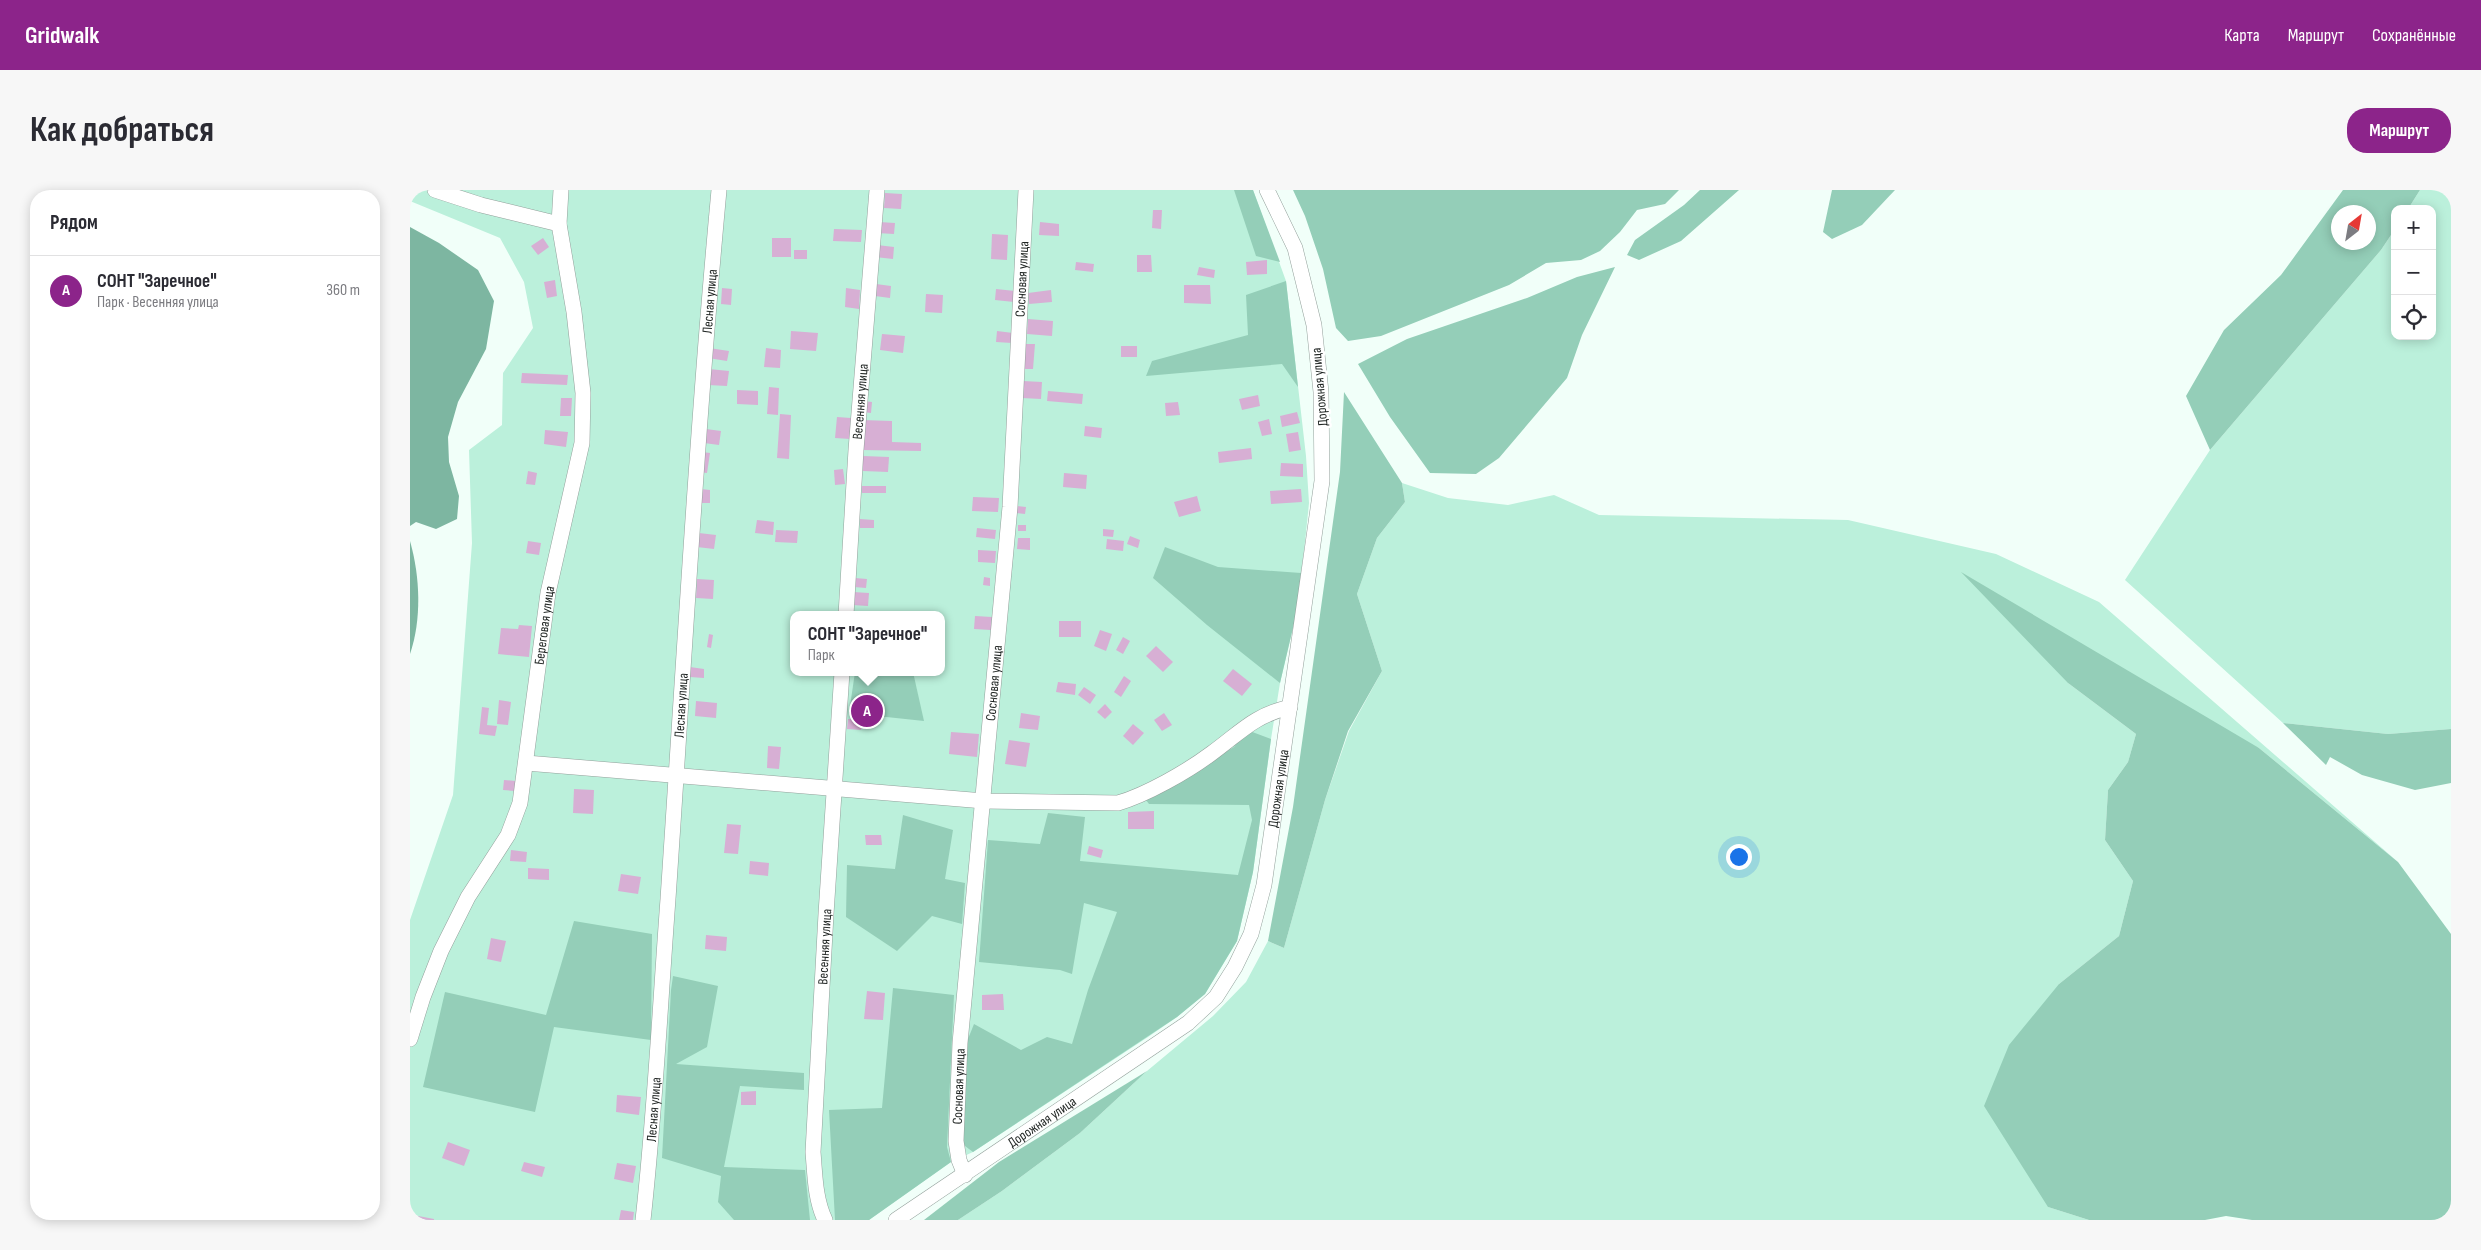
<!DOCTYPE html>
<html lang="ru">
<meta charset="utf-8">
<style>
:root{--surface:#fff;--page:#f7f7f7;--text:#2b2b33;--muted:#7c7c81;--line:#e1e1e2;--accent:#8c248a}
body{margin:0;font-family:"Sofia Sans Condensed",sans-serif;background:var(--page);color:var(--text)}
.controls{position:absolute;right:15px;top:15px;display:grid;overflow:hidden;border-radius:10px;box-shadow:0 2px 12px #0003}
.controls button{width:45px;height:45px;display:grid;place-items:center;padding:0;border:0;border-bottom:1px solid var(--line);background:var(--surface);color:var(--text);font:25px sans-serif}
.compass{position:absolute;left:1921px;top:15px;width:45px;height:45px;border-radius:50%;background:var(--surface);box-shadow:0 2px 12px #0003;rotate:31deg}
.you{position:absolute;left:1328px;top:666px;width:18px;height:18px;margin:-12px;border:4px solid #fff;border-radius:50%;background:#1a73e8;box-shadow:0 0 0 8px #1a73e833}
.badge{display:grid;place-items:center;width:32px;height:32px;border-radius:50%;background:var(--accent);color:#fff;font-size:16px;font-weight:700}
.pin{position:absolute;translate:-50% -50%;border:2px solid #fff;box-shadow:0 1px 5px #0006}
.popup{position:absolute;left:380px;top:421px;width:155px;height:65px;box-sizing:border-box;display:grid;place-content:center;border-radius:10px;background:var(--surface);filter:drop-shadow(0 1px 4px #0005);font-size:16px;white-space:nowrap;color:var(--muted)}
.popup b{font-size:19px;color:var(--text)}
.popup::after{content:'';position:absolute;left:50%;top:100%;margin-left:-10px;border:10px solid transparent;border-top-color:var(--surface)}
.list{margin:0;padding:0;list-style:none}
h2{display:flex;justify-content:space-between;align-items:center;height:65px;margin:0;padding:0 20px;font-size:21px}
h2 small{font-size:16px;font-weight:400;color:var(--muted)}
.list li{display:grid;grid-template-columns:32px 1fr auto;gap:15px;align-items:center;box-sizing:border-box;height:70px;padding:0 20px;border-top:1px solid var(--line)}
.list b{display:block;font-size:19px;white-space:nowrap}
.list p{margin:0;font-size:16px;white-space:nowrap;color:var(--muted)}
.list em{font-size:16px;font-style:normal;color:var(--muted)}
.icon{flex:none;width:28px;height:28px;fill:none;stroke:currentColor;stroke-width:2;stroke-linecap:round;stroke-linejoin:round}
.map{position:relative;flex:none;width:2041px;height:1030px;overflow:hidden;border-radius:20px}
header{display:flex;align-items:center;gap:30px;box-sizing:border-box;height:70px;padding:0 25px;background:var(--accent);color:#fff}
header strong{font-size:24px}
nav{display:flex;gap:28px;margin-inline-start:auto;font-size:18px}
.intro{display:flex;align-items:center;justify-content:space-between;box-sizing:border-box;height:120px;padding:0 30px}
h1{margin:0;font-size:35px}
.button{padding:12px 22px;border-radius:20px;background:var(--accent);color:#fff;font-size:18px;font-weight:700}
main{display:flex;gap:30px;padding:0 30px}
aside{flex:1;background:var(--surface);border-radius:20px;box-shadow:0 2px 12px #0003}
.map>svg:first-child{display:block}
.green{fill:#bbf0db;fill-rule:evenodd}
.forest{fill:#94ceb8;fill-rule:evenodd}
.water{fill:#7db6a1}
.building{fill:#d7afd4}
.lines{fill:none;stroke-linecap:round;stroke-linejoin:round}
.street-casing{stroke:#93a09b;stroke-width:16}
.street{stroke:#fff;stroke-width:15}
.labels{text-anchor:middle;stroke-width:5;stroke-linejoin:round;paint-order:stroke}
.street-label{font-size:14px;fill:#1f2422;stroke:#fff}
</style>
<header>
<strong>Gridwalk</strong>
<nav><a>Карта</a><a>Маршрут</a><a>Сохранённые</a></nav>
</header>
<div class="intro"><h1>Как добраться</h1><a class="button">Маршрут</a></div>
<main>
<aside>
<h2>Рядом<small></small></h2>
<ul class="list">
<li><span class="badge">A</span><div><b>СОНТ &quot;Заречное&quot;</b><p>Парк · Весенняя улица</p></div><em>360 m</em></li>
</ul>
</aside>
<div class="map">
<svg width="2041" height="1030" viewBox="0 0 2041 1030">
<rect width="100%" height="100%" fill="#f1fff9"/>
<g class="green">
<path d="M0,0H843L876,91L896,266L899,313L895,352L886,425L870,493L861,549L843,682L827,751L795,804L767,827L738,847L563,962L541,972L459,1030H0V730L43,605L62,353L59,260L92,235L93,183L123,138L114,92L90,48L0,11ZM383,425H531V482H383Z"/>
<path d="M2010,0H2041V539L1978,544L1873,533L1715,390L1800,260L1971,60L1985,39V146H2022V19H1998Z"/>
<path d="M992,293L1038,308L1098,315L1144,305L1189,325L1438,330L1586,364L1689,412L1988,672L1849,558L1658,493L1726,544L1718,572L1698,600L1695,650L1723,691L1709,746L1649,794L1638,1017L1679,1030H548L592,1001L670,943L737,881L803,826L836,792L858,751L874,758L915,610L939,541L972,481L947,404L967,348L995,312Z"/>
</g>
<g class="forest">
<path d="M824,0H843L870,72L846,66Z"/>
<path d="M883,0H1269L1255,14L1227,20L1210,42L1190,61L1171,70L1136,73L1099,95L971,146L938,151L926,138L913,79L895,26Z"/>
<path d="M1290,0H1329L1271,51L1229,70L1217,65L1225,50L1274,15Z"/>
<path d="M1422,0H1485L1452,35L1422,49L1413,42Z"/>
<path d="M1933,0H2010L1998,19H1985V39L1971,60L1800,260L1776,206L1814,140L1871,85ZM1928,22H1958V52H1928Z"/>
<path d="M1205,77L1172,145L1157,188L1089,268L1066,284L1020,283L980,227L948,174L997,149L1117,108L1167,87Z"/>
<path d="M876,91L888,197L872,174L736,186L742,171L838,145L836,105Z"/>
<path d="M934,202L992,293L995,312L967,348L947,404L972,481L938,541L915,610L874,758L858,751L883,617L930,282Z"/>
<path d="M755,357L808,377L891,383L886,425L870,493L797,435L743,388Z"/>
<path d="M1551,382L1849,558L1988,672L2041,744V1030H1842L1816,1026L1795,1030H1679L1638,1017L1574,916L1599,855L1649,794L1709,746L1723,691L1695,650L1698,600L1718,572L1726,544L1658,493Z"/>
<path d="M445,482H503L514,531L439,523Z"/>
<path d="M1873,533L1978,544L2041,539V593L2005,600L1952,585L1920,567L1916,575Z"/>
<path d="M837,540L861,549L843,682L827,751L795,804L767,827L563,962L551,953L556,854L564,834L611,860L637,847L662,854L678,800L707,722L674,713L662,784L650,780L569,772L578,650L630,654L638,623L675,627L670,671L828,685L842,630L839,615L739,614L736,610L824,557Z"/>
<path d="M493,625L543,640L535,689L555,693L552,734L522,726L487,761L436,727L437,675L485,679Z"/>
<path d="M164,731L242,744L241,850L144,837L125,922L13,897L35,802L136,825Z"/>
<path d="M263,786L308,796L297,857L266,874L394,883V900L330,896L314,977L395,980L400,1030H324L308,1012L311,986L252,968L261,800Z"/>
<path d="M483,798L544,805L537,957L541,972L459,1030H425L419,920L472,918Z"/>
<path d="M737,881L670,943L592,1001L548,1030H514L589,972Z"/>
</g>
<g class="water">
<path d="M0,37L29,53L68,80L84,111L76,159L48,212L38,247L39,272L49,306L47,329L26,339L6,332L0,336Z"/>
<path d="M0,351C10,386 12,429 0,464Z"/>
</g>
<g class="building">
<path d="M475,3L492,4L491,19L474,18Z"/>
<path d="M743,20H752L751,39L742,38Z"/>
<path d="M469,32L485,33L484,44L467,43Z"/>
<path d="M630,32L649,34V46L629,45Z"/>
<path d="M424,39L452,40L451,52L423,51Z"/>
<path d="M582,44L598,45L597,70L581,69Z"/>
<path d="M133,48L139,57L128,65L121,56Z"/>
<rect x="362" y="48" width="19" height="19"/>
<path d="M467,55L484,57L483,69L465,67Z"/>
<rect x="384" y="60" width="13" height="9"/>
<path d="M727,65H741L742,82H727Z"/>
<path d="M857,70V84L837,85L836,72Z"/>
<path d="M666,72L684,74L683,82L665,80Z"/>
<path d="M789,77L805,80L804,88L787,85Z"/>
<path d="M145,90L147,106L137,108L134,92Z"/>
<path d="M466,94L481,96L480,108L465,106Z"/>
<path d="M774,95H800L801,114L774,113Z"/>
<path d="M312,98L322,99L321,115L311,114Z"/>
<path d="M436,98L450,100L449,119L435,117Z"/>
<path d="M586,99L605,101L604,112L585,110Z"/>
<path d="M641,100L642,112L619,114L618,103Z"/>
<path d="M516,104L533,105L532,123L515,122Z"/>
<path d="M618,129L643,131L642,146L617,144Z"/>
<path d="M381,141L408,143L406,161L380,159Z"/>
<path d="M587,141L603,143L602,153L586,152Z"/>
<path d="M472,144L495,146L493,163L470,160Z"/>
<path d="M615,154H625L623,179H614Z"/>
<rect x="711" y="156" width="16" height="11"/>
<path d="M299,158L319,161L317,171L298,168Z"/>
<path d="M356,158L371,160L370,178L354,177Z"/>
<path d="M299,179L319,181L317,196L298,195Z"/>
<path d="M112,183L158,185L157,195L111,193Z"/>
<path d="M613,191L632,192L631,209L612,208Z"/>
<path d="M359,197L369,198L368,225L357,224Z"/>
<path d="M327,200L348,201V215L327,214Z"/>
<path d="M638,201L673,204L672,214L637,211Z"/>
<path d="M848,205L850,216L832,220L829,209Z"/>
<path d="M151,208H162L161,226H150Z"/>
<path d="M454,211L462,212L461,223L453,222Z"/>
<path d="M768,212L770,225L756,226L755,213Z"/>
<path d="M887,222L890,233L872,237L870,226Z"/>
<path d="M370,224L381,225L379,269L367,268Z"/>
<path d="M427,227L441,228L440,249L425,248Z"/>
<path d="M859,229L862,244L852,246L848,232Z"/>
<path d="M452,230L482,231V252L511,253V261L451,260Z"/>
<path d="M675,236L692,238L691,248L674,246Z"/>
<path d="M296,239L311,241L309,255L294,253Z"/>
<path d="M135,240L158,242L156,257L134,254Z"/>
<path d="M888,242L891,260L879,262L876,244Z"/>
<path d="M841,258L842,269L809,273L808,262Z"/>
<path d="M292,262L300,263L297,283L289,282Z"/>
<path d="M453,266L479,267L478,282L453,281Z"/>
<path d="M871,273L893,274V287L870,286Z"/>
<path d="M433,279L435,294L425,295L424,280Z"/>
<path d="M118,281L127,283L125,295L116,294Z"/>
<path d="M654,283L677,285L676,299L653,297Z"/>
<rect x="452" y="296" width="24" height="7"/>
<path d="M291,299L300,300V313H290Z"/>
<path d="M891,299L892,312L861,314L860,301Z"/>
<path d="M787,306L791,321L769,327L764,312Z"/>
<path d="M563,307L589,308L588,322L562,321Z"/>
<path d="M607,316L616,317L615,324L606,323Z"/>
<path d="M450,329L464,330V338H450Z"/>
<path d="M347,330L364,332L363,345L345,343Z"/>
<rect x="608" y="335" width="8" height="6"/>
<path d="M567,338L586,340L585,349L566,347Z"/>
<path d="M693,339L704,340L703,347L693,346Z"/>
<path d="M366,340L388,341L387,353L365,352Z"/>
<path d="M289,343L306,345L304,359L287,357Z"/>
<path d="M720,346L730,350L728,358L717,354Z"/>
<path d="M608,348H620V360L607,359Z"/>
<path d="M697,349L714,351L713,361L696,359Z"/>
<path d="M118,351L131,353L129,365L116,363Z"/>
<path d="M568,360L586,361L585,373L568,372Z"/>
<path d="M574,387L580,388V396L573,395Z"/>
<path d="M445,388L457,389L456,398L444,397Z"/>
<path d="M287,389L304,390L303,409L286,408Z"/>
<path d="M443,402L459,403L458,416L442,415Z"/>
<path d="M565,426L582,427L581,440L564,439Z"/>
<rect x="649" y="431" width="22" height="16"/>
<path d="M109,435L122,436L119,467L88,464L91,438L108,439Z"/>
<path d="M690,440L702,444L696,461L684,456Z"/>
<path d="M299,444L303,445L301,458L297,457Z"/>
<path d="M713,447L720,451L713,464L706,460Z"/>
<path d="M746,456L763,472L753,482L736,466Z"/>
<path d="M280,477L294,479V488L280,487Z"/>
<path d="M823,479L842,494L832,506L813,491Z"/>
<path d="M714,486L721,491L711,507L704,502Z"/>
<path d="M648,492L666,494L665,505L646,502Z"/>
<path d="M674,497L686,505L680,514L668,505Z"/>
<path d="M89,510L101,512L98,535L87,534Z"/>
<path d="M286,511L307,513L306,528L285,526Z"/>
<path d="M695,514L702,522L695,529L687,522Z"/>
<path d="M72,517L79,518L77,535L87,536L85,546L69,544Z"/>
<path d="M611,523L630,526L628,540L609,538Z"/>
<path d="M754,523L762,535L752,541L744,530Z"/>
<path d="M438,529L453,530L451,540L437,539Z"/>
<path d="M723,534L734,543L723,555L713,546Z"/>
<path d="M541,542L569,544L567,567L539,564Z"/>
<path d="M599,550L620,553L616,577L595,574Z"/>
<path d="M358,556L371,557L369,579L357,578Z"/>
<path d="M94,590L106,591L105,601L93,600Z"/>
<path d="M164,599L184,600L183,624L163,623Z"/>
<path d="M744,621V639H718V622Z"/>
<path d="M317,634L331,635L328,664L314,663Z"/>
<path d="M455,645H471L472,655H456Z"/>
<path d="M679,656L693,660L691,668L677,664Z"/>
<path d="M101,660L117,662L116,672L100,671Z"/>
<path d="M340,671L359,673L358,686L339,684Z"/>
<path d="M118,678L139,679V690L118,689Z"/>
<path d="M211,684L231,687L228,704L208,701Z"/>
<path d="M296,745L317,747L316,761L295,759Z"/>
<path d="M81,748L96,751L91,772L77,769Z"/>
<path d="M457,801L475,803L473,830L454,829Z"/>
<path d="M593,804L594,820H572V805Z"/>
<path d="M346,901V915H331V902Z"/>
<path d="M207,905L231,907L229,925L206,922Z"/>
<path d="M38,952L60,960L54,976L32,968Z"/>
<path d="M114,972L135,977L132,987L111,981Z"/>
<path d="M207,973L226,976L223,993L204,989Z"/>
<path d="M211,1020L224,1022L223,1030H209Z"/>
<path d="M3,1025L24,1029V1030H1Z"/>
</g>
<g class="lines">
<g class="street-casing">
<g id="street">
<path d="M25,0L71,15L149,34"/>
<path id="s1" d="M436,425L446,260L467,0"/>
<path d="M116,573L574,611L708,613C736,605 778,581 802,563C831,542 843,526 880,517"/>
<path id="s2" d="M0,849L13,807L31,761L58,707L98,645L110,613L138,403L172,253L173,203L164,122L149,34L151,0"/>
<path id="s3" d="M555,985L549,970L546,951L550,853L600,317L616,0"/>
<path id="s4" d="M233,1030C245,923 250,816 258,709C274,473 287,236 309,0"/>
<path id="s5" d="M415,1030C405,1009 405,985 403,962L416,724L432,482"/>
<path id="s6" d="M486,1030L778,833L806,807L825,777L841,744L854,695L912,291L911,202L904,135L885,58L857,0"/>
</g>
</g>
<use href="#street" class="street"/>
</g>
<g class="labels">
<g class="street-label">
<text dy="5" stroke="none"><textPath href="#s3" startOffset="900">Сосновая улица</textPath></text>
<text dy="5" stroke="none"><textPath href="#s4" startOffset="921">Лесная улица</textPath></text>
<text transform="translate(909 197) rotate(-95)" y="5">Дорожная улица</text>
<text dy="5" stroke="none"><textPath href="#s1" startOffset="214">Весенняя улица</textPath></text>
<text dy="5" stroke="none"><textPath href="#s2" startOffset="441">Береговая улица</textPath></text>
<text dy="5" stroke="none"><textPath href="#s3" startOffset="495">Сосновая улица</textPath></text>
<text dy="5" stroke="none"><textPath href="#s4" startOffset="516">Лесная улица</textPath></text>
<text dy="5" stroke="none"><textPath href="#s6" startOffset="611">Дорожная улица</textPath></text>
<text dy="5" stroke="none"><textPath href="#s5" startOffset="275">Весенняя улица</textPath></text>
<text dy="5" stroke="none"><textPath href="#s3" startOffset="90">Сосновая улица</textPath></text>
<text dy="5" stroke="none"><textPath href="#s4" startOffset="111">Лесная улица</textPath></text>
<text dy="5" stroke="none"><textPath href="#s6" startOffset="176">Дорожная улица</textPath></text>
</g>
</g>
</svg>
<div class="controls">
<button>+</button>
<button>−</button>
<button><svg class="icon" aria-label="locate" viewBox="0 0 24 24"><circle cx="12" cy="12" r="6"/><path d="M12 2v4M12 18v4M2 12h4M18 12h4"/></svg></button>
</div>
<svg class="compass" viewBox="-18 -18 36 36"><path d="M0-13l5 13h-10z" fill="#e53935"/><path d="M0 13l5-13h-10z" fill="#7c7c81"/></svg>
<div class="you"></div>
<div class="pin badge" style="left:457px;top:521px">A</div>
<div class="popup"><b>СОНТ &quot;Заречное&quot;</b>Парк</div>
</div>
</main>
